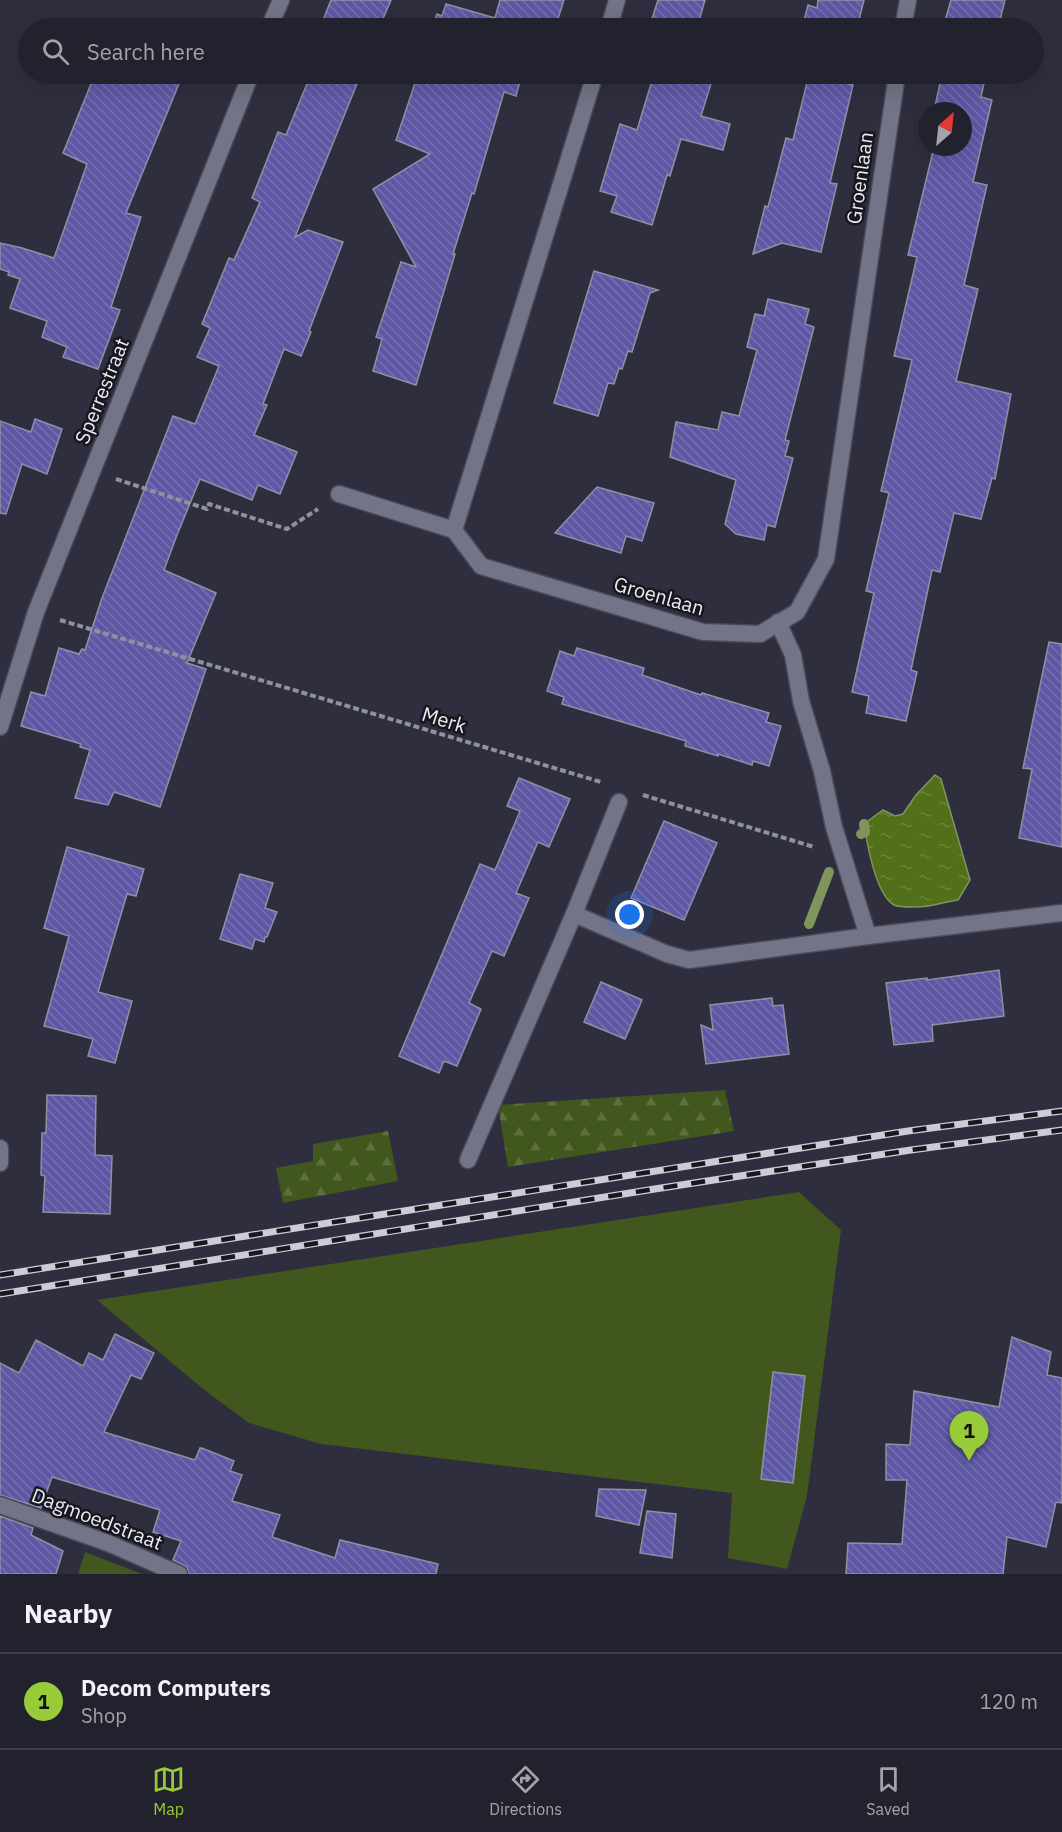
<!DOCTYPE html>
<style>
:root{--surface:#22222f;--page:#2e2f3b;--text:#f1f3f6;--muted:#a2a4aa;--line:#3f3f4b;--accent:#97cc38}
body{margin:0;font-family:"IBM Plex Sans",sans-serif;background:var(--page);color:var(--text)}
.compass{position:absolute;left:918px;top:102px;width:54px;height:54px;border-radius:50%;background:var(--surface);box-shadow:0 6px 24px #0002;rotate:27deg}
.you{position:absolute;left:630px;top:915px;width:21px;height:21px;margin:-15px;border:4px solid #fff;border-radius:50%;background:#1a73e8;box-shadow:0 0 0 9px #1a73e833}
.badge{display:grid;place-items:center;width:39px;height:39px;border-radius:50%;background:var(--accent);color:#111;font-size:20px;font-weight:700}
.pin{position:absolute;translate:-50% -50px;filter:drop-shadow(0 2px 3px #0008)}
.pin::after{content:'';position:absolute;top:32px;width:21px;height:18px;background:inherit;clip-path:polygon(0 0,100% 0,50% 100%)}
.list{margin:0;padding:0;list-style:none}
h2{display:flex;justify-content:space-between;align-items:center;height:78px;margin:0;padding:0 24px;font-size:26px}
h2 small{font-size:20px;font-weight:400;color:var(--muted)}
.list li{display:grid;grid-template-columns:39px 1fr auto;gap:18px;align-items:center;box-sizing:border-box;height:96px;padding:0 24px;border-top:2px solid var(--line)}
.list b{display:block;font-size:22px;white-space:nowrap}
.list p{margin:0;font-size:20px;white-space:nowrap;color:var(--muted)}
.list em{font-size:20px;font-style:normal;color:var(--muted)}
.icon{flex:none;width:33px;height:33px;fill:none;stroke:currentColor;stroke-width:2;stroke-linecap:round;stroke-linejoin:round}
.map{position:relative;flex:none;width:1062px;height:1574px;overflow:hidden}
.search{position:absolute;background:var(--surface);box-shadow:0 6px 24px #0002;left:18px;right:18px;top:18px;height:66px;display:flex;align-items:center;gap:15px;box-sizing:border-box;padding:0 21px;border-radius:33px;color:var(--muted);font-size:22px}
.sheet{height:174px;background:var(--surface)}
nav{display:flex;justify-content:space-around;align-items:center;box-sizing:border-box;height:84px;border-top:2px solid var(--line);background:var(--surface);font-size:16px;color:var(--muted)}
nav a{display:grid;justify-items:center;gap:3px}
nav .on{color:var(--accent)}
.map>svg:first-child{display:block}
.green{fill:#41571d}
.forest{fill:url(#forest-firs)}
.water{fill:url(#water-ripples);stroke:#7f955b;stroke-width:1.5}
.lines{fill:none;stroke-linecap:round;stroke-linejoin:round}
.stream{stroke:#7f955b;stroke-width:10}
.building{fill:url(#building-back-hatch);stroke:#8f90a4;stroke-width:1.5}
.minor-casing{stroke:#494957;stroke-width:19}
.path{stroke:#90919f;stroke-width:4;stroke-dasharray:6 3;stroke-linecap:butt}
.minor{stroke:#747488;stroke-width:16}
.rail-casing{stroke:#ccccd8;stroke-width:7}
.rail{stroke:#17171e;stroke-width:4.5;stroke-dasharray:14;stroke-linecap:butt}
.labels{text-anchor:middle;stroke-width:5;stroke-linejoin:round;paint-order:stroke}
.street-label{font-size:20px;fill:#eaebf6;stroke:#17171e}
</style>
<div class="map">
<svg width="1062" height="1574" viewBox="0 0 1062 1574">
<defs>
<pattern id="forest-firs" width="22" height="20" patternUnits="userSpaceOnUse" patternTransform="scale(1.5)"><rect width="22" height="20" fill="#41571d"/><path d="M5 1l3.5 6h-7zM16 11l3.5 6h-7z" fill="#5d6f3e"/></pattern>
<pattern id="water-ripples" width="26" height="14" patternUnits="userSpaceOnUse" patternTransform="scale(1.5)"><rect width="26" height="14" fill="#517019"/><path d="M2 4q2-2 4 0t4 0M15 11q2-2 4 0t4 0" fill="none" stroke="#6a853b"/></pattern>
<pattern id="building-back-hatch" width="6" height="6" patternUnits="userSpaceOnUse" patternTransform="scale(1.5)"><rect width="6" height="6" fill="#5e58a4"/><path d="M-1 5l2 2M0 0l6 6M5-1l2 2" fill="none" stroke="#7570b1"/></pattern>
</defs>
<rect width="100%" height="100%" fill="#2e2e3f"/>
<g class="green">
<path d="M799,1192L841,1230L807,1496L787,1569L728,1558L732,1493L321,1444L249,1423L203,1389L97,1300Z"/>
<path d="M85,1552L142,1574H78Z"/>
</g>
<g class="forest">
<path d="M725,1090L734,1131L508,1167L498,1105Z"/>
<path d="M388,1131L398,1181L283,1203L276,1168L313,1161V1144Z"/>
</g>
<path class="water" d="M935,775L941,779L970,880L958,900C943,902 928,908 913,907C907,907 899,907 894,905C876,895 867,843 864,824L883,810L895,816L903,814L916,795Z"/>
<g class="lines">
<g class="stream">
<path d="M861,834L865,832L864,824"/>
<path d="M809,924L829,872"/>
</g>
</g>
<g class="building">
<path d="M331,0H391L379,28H320Z"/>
<path d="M500,0H564L555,28H432L437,14L442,16L446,4L495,18Z"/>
<path d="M658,0H705L697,28H649Z"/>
<path d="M818,0H864L857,28H802L808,5L817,8Z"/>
<path d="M951,0H1005L998,28H962L944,24Z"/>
<path d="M95,74H183L126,213L141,217L111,307L120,310L98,369L63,357L67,347L42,337L47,321L10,308L20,279L8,275L9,272L0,269V243L22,248L54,258L87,164L63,153Z"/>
<path d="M311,74H361L295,237L308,230L343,242L309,331L311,332L301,356L284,349L263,404L267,405L254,435L297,452L280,494L258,485L252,500L200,479L177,535L164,570L216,593L187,663L206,669L160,807L114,792L108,805L75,798L90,750L80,747L81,744L21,726L31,692L45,696L59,648L79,654L82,649L85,650L102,598L173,416L195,424L219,366L197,357L210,328L202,324L229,258L234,260L260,202L252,198L278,132L286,135Z"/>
<path d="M418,74H522L516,96L504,92L474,194L472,193L453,254H455L416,385L373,371L382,339L376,337L401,262L416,267L373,189L430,154L396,140Z"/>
<path d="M654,74H714L701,116L730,124L723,150L681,139L670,176L667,175L652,225L611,212L617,196L600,191L620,124L637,130Z"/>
<path d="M809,74H838L836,80L853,85L830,183L837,184L821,252L782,243L753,254L765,206L768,207L786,138L793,140Z"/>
<path d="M942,74H986L981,97L992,100L973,182L987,185L964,285L978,289L956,381L1011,394L995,479L992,478L981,519L954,513L940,572L932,570L911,670L917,672L906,721L866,713L869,696L852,692L874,593L866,591L889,493L881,491L912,360L894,356L917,257L908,255L934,147H963V111H934Z"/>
<path d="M594,271L658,290L650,293L632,352L628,351L622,369L619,368L614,384L608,383L598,416L554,403Z"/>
<path d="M768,299L809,309L805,324L814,327L785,440L789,441L785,456L793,458L775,527L767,525L764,540L736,534L725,524L736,480L670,457L676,422L718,430L722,412L739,416L757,350L747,347L755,314L764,316Z"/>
<path d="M35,419L62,429L47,474L22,464L6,514L0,513V421L31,432Z"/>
<path d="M597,487L654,503L642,541L626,536L621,553L555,533Z"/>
<path d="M1049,642L1062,644V847L1019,838L1032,769L1023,768Z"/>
<path d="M577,648L644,668L642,675L701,695L702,693L769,713L766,722L781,726L769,766L753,761L752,765L718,754V756L685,746L686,741L562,704L564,697L547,691L560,651L574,656Z"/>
<path d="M519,778L570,799L549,847L538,842L516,893L529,898L504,956L492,951L469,1003L481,1009L457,1066L444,1061L439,1073L399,1056L480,864L495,870L520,811L507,806Z"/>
<path d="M664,821L717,843L684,920L631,898Z"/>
<path d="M67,847L144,869L136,896L127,894L98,992L132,1001L115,1063L88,1056L93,1039L44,1026L69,936L44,928Z"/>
<path d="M240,874L273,883L265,908L277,912L267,937H265L264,942L255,939L252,949L220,939Z"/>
<path d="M999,970L1004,1016L932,1025L933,1041L894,1045L886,983L927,978V980Z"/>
<path d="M601,982L642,1000L625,1039L584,1022Z"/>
<path d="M772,998L773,1006L783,1005L789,1054L706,1064L701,1025L713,1030L710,1005Z"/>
<path d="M47,1095L96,1096L95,1155L112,1156L110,1214L43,1212L45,1176L41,1175L42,1133H46Z"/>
<path d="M115,1334L154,1353L141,1379L131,1375L104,1432L195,1460L200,1448L202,1449V1448L234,1461L230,1471L242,1475L232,1501L280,1515L272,1537L335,1558L340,1540L438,1564L436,1574H189L187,1567L173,1560L181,1541L153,1532L160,1510L52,1477L41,1508L0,1495V1363L19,1373L36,1340L83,1366L89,1353L103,1360Z"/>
<path d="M1012,1337L1051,1352L1047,1375L1062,1378V1503L1056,1502L1046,1547L1007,1537L1003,1574H846L848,1543L902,1544L907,1480H886V1444L910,1445L914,1391L999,1407Z"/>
<path d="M773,1372L805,1376L793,1483L761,1479Z"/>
<path d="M599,1489L646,1490L639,1525L596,1516Z"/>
<path d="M647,1511L676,1514L672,1558L640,1553Z"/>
<path d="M0,1516L33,1528L31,1535L63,1551L56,1574H0Z"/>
</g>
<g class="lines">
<g class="minor-casing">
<g id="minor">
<path d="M269,28L281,0"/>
<path d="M609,28L617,0"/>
<path d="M903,28L908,0"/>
<path d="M595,74L454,530L481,566L703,632L760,634L797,612L826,559L897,74"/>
<path d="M339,494L454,530"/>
<path d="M778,622L793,655L801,701L822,771L834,827L868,936"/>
<path d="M0,727L36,612L251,74"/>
<path d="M619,802L574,914L667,954L689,960L868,936L1062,913"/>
<path d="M0,1148V1163"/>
<path d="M468,1160L574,914"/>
<path d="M0,1505L108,1543L179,1574"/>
</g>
</g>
<g class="path">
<path d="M116,479L207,509L209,504L287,529L318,509"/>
<path d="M60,620L601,782"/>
<path d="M643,795L814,847"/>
</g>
<use href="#minor" class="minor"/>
<g class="rail-casing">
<g id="rail">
<path d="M0,1275L908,1131L1062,1111"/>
<path d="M0,1294L661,1188L911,1150L1062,1130"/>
</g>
</g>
<use href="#rail" class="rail"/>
</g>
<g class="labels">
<g class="street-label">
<text transform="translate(860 178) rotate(-82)" y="7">Groenlaan</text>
<text transform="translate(102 391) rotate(-68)" y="7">Sperrestraat</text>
<text transform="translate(659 596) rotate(16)" y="7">Groenlaan</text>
<text transform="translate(444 720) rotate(17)" y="7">Merk</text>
<text transform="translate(97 1519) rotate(21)" y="7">Dagmoedstraat</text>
</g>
</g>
</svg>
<svg class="compass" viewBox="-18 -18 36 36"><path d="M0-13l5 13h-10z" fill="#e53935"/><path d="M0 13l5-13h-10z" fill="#a2a4aa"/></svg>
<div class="you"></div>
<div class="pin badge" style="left:969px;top:1461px">1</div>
<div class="search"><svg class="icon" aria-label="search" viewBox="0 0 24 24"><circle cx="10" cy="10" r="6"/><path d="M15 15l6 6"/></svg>Search here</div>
</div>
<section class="sheet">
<h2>Nearby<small></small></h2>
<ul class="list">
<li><span class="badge">1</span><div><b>Decom Computers</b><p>Shop</p></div><em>120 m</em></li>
</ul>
</section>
<nav>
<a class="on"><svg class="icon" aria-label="map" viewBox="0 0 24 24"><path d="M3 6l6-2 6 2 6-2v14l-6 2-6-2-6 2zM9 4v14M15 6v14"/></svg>Map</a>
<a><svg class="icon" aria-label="directions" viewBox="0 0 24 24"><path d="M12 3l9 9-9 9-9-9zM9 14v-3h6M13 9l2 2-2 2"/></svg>Directions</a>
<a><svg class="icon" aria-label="saved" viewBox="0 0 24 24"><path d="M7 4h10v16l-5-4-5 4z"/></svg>Saved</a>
</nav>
